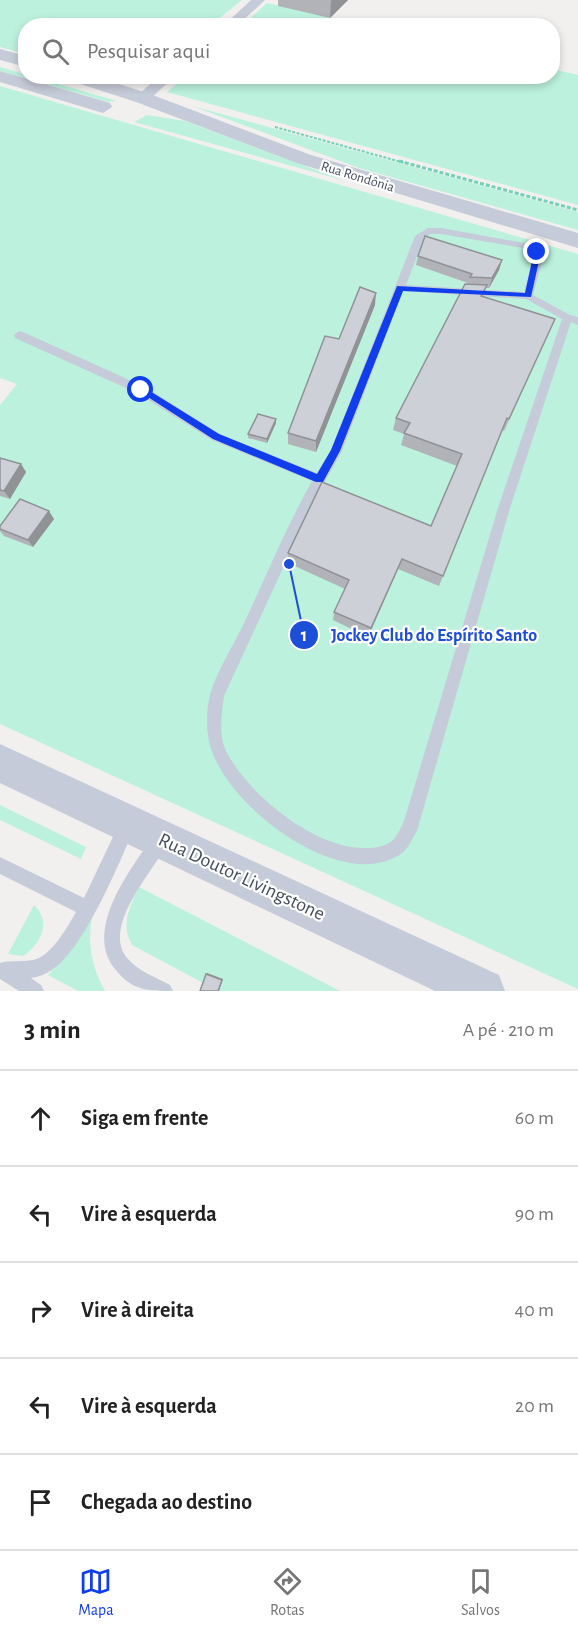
<!DOCTYPE html>
<html lang="pt">
<meta charset="utf-8">
<style>
:root{--surface:#fff;--page:#f2f2f2;--text:#222;--muted:#767676;--line:#e0e0e0;--accent:#103eec}
body{margin:0;font-family:"Alegreya Sans",sans-serif;background:var(--page);color:var(--text)}
.stop{position:absolute;width:18px;height:18px;margin:-14px;border:4px solid #103eec;border-radius:50%;background:#fff}
.stop.end{background:#103eec;border-color:#fff;box-shadow:0 2px 6px #0008}
.list{margin:0;padding:0;list-style:none}
h2{display:flex;justify-content:space-between;align-items:center;height:78px;margin:0;padding:0 24px;font-size:26px}
h2 small{font-size:20px;font-weight:400;color:var(--muted)}
.list li{display:grid;grid-template-columns:39px 1fr auto;gap:18px;align-items:center;box-sizing:border-box;height:96px;padding:0 24px;border-top:2px solid var(--line)}
.list b{display:block;font-size:22px;white-space:nowrap}
.list em{font-size:20px;font-style:normal;color:var(--muted)}
.icon{flex:none;width:33px;height:33px;fill:none;stroke:currentColor;stroke-width:2;stroke-linecap:round;stroke-linejoin:round}
.map{position:relative;flex:none;width:578px;height:991px;overflow:hidden}
.search{position:absolute;background:var(--surface);box-shadow:0 3px 9px #0003;left:18px;right:18px;top:18px;height:66px;display:flex;align-items:center;gap:15px;box-sizing:border-box;padding:0 21px;border-radius:24px;color:var(--muted);font-size:22px}
.sheet{height:558px;background:var(--surface)}
nav{display:flex;justify-content:space-around;align-items:center;box-sizing:border-box;height:84px;border-top:2px solid var(--line);background:var(--surface);font-size:16px;color:var(--muted)}
nav a{display:grid;justify-items:center;gap:3px}
nav .on{color:var(--accent)}
.map>svg:first-child{display:block}
.green{fill:#bcf2dd}
.lines{fill:none;stroke-linecap:round;stroke-linejoin:round}
.path-far1{stroke:#72d1b8;stroke-width:2;stroke-dasharray:3 1.5;stroke-linecap:butt}
.path{stroke:#72d1b8;stroke-width:3;stroke-dasharray:4 2;stroke-linecap:butt}
.service{fill:#c5cbd8;fill-rule:evenodd}
.minor{fill:#c5cbd8;fill-rule:evenodd}
.tertiary{fill:#c5cbd8;fill-rule:evenodd}
.wall{fill:#b1b3b9}
.shaded-wall{fill:#909296}
.building{fill:#ced0d7;stroke:#909296;stroke-width:1.5}
.route{fill:#103eec}
.labels{text-anchor:middle;stroke-width:4.5;stroke-linejoin:round;paint-order:stroke}
.far-street-label{font-size:14px;fill:#464d5e;stroke:#fff}
.near-street-label{font-size:20px;fill:#464d5e;stroke:#fff}
.leader{fill:none;stroke:#1d4ed8;stroke-width:2}
.callout-dot{fill:#1d4ed8;stroke:#fff;stroke-width:2}
.mark-label{font-size:18px;text-anchor:middle;font-weight:bold;fill:#fff}
.callout-label{font-size:18px;text-anchor:middle;font-weight:bold;fill:#1d4ed8;stroke:#fff;stroke-width:4.5;stroke-linejoin:round;paint-order:stroke}
</style>
<div class="map">
<svg width="578" height="991" viewBox="0 0 578 991">
<rect width="100%" height="100%" fill="#f2f0ef"/>
<g class="green">
<path d="M0,0H242L211,25L26,26L25,54L0,47Z"/>
<path d="M267,3L363,25L242,26Z"/>
<path d="M0,67L117,101L108,102L0,71Z"/>
<path d="M553,69L578,75V205L167,92L185,77L552,76Z"/>
<path d="M0,86L578,254V989L0,724V405L17,384L0,378Z"/>
<path d="M192,106L578,212V230L359,168Z"/>
<path d="M147,115L185,121L346,181L134,122Z"/>
<path d="M0,805L86,847L81,859L0,820Z"/>
<path d="M139,887L340,991H218L132,945C120,925 130,906 139,887Z"/>
<path d="M95,901C87,935 88,960 105,991H78L48,975C73,951 84,934 95,901Z"/>
<path d="M34,905C52,922 41,944 23,956L8,954Z"/>
</g>
<g class="lines">
<path class="path-far1" d="M275,127L405,163"/>
<path class="path" d="M399,161L578,210"/>
<g class="service">
<path d="M428,228H441L535,245L542,252L543,258L533,295L570,315L578,317V325L571,322L510,508L417,831C412,838 409,848 402,853C341,898 214,798 208,735C206,723 207,707 210,695C215,675 234,644 243,625C266,577 286,527 312,481L212,440L137,393L15,338L14,335L19,331L23,332L145,387L220,434L317,473L331,450L415,236ZM430,234H441L529,249L533,253V258L524,292L406,285L424,238ZM403,291L526,299L562,319L498,508L404,821C401,828 397,836 392,841C383,848 371,848 361,848C312,846 248,794 226,751C218,734 222,713 224,696L313,503L342,451Z"/>
<path d="M127,818L133,820L135,826C120,862 84,949 52,970C46,974 38,977 31,978L41,985L44,991H19L0,979V963C10,960 22,962 33,960C51,957 68,926 76,912L0,874V857L84,898L121,820Z"/>
<path d="M160,833L166,835L168,841C156,870 101,924 127,958C138,971 155,977 170,985L173,991C148,991 132,991 115,969C83,929 131,869 154,835Z"/>
</g>
<g class="minor">
<path d="M251,0H265L237,26H223Z"/>
<path d="M159,76H175L148,101H138L136,98L138,95Z"/>
</g>
<g class="tertiary">
<path d="M0,49L26,56V67L0,60Z"/>
<path d="M0,71L110,103L112,107L103,113L0,82Z"/>
<path d="M65,76H94L150,94L311,155L578,233V248L297,163L136,102L68,80Z"/>
<path d="M0,744L499,975L505,991H435L0,783Z"/>
</g>
</g>
<g class="wall">
<path d="M278,0H348L330,18L278,6Z"/>
<path d="M418,256L502,260L499,270L489,288H486L483,297L555,319L504,431L502,430L439,586L398,569L368,637L333,620L334,612L345,589L288,563V553L431,526L457,466L401,445L404,434L393,430L396,418L468,283L416,265Z"/>
<path d="M375,305L316,452L288,444V433L339,339Z"/>
<path d="M276,423L267,443L248,438V434Z"/>
<path d="M0,458L21,464L26,472L10,499L0,496Z"/>
<path d="M54,519L33,547L4,536L0,531V526Z"/>
</g>
<g class="shaded-wall">
<path d="M332,0H348L330,18L331,1Z"/>
<path d="M502,260L499,270L489,288L492,278Z"/>
<path d="M376,293L375,305L316,452V441Z"/>
<path d="M276,419V423L267,443V439Z"/>
<path d="M21,464L26,472L10,499L4,491Z"/>
<path d="M49,511L54,519L33,547L28,540Z"/>
<path d="M402,559L398,569L368,637L371,628Z"/>
<path d="M207,973L223,979L219,991L206,974Z"/>
</g>
<g class="building">
<path d="M425,236L502,260L492,278L470,277L472,274L418,256Z"/>
<path d="M465,284L487,285L481,296L555,319L509,419L507,418L443,576L402,559L371,628L334,612L349,580L288,553L322,482L431,526L462,454L404,433L410,423L396,418Z"/>
<path d="M360,287L376,293L316,441L288,433L325,336L339,339Z"/>
<path d="M258,414L276,419L267,439L248,434Z"/>
<path d="M0,458L21,464L4,491L0,490Z"/>
<path d="M20,499L49,511L28,540L0,529V526Z"/>
<path d="M206,974L222,980L218,991H200Z"/>
</g>
<path class="route" d="M537,250L541,252L531,297L403,291L340,451L323,482H316L213,439L137,390L145,388L219,434L317,474L331,450L397,286L525,293L534,252Z"/>
<g class="labels">
<g class="far-street-label">
<text transform="translate(358 176) rotate(17)" y="5">Rua Rondônia</text>
</g>
<g class="near-street-label">
<text transform="translate(242 876) rotate(25)" y="7">Rua Doutor Livingstone</text>
</g>
</g>
<path class="leader" d="M289 564L304 635"/>
<g class="callout-dot">
<circle cx="289" cy="564" r="6"/>
<circle cx="304" cy="635" r="15"/>
</g>
<g class="mark-label">
<text x="304" y="641">1</text>
</g>
<g class="callout-label">
<text x="434" y="641">Jockey Club do Espírito Santo</text>
</g>
</svg>
<div class="stop" style="left:141px;top:390px"></div>
<div class="stop end" style="left:537px;top:252px"></div>
<div class="search"><svg class="icon" aria-label="search" viewBox="0 0 24 24"><circle cx="10" cy="10" r="6"/><path d="M15 15l6 6"/></svg>Pesquisar aqui</div>
</div>
<section class="sheet">
<h2>3 min<small>A pé · 210 m</small></h2>
<ul class="list">
<li><svg class="icon" aria-label="ahead" viewBox="0 0 24 24"><path d="M12 20V5M6 11l6-6 6 6"/></svg><div><b>Siga em frente</b></div><em>60 m</em></li>
<li><svg class="icon" aria-label="left" viewBox="0 0 24 24"><path d="M17 20v-9H6M10 6l-5 5 5 5"/></svg><div><b>Vire à esquerda</b></div><em>90 m</em></li>
<li><svg class="icon" aria-label="right" viewBox="0 0 24 24"><path d="M7 20v-9h11M14 6l5 5-5 5"/></svg><div><b>Vire à direita</b></div><em>40 m</em></li>
<li><svg class="icon" aria-label="left" viewBox="0 0 24 24"><path d="M17 20v-9H6M10 6l-5 5 5 5"/></svg><div><b>Vire à esquerda</b></div><em>20 m</em></li>
<li><svg class="icon" aria-label="arrive" viewBox="0 0 24 24"><path d="M6 21V4h12l-3 4 3 4H6"/></svg><div><b>Chegada ao destino</b></div></li>
</ul>
</section>
<nav>
<a class="on"><svg class="icon" aria-label="map" viewBox="0 0 24 24"><path d="M3 6l6-2 6 2 6-2v14l-6 2-6-2-6 2zM9 4v14M15 6v14"/></svg>Mapa</a>
<a><svg class="icon" aria-label="directions" viewBox="0 0 24 24"><path d="M12 3l9 9-9 9-9-9zM9 14v-3h6M13 9l2 2-2 2"/></svg>Rotas</a>
<a><svg class="icon" aria-label="saved" viewBox="0 0 24 24"><path d="M7 4h10v16l-5-4-5 4z"/></svg>Salvos</a>
</nav>
